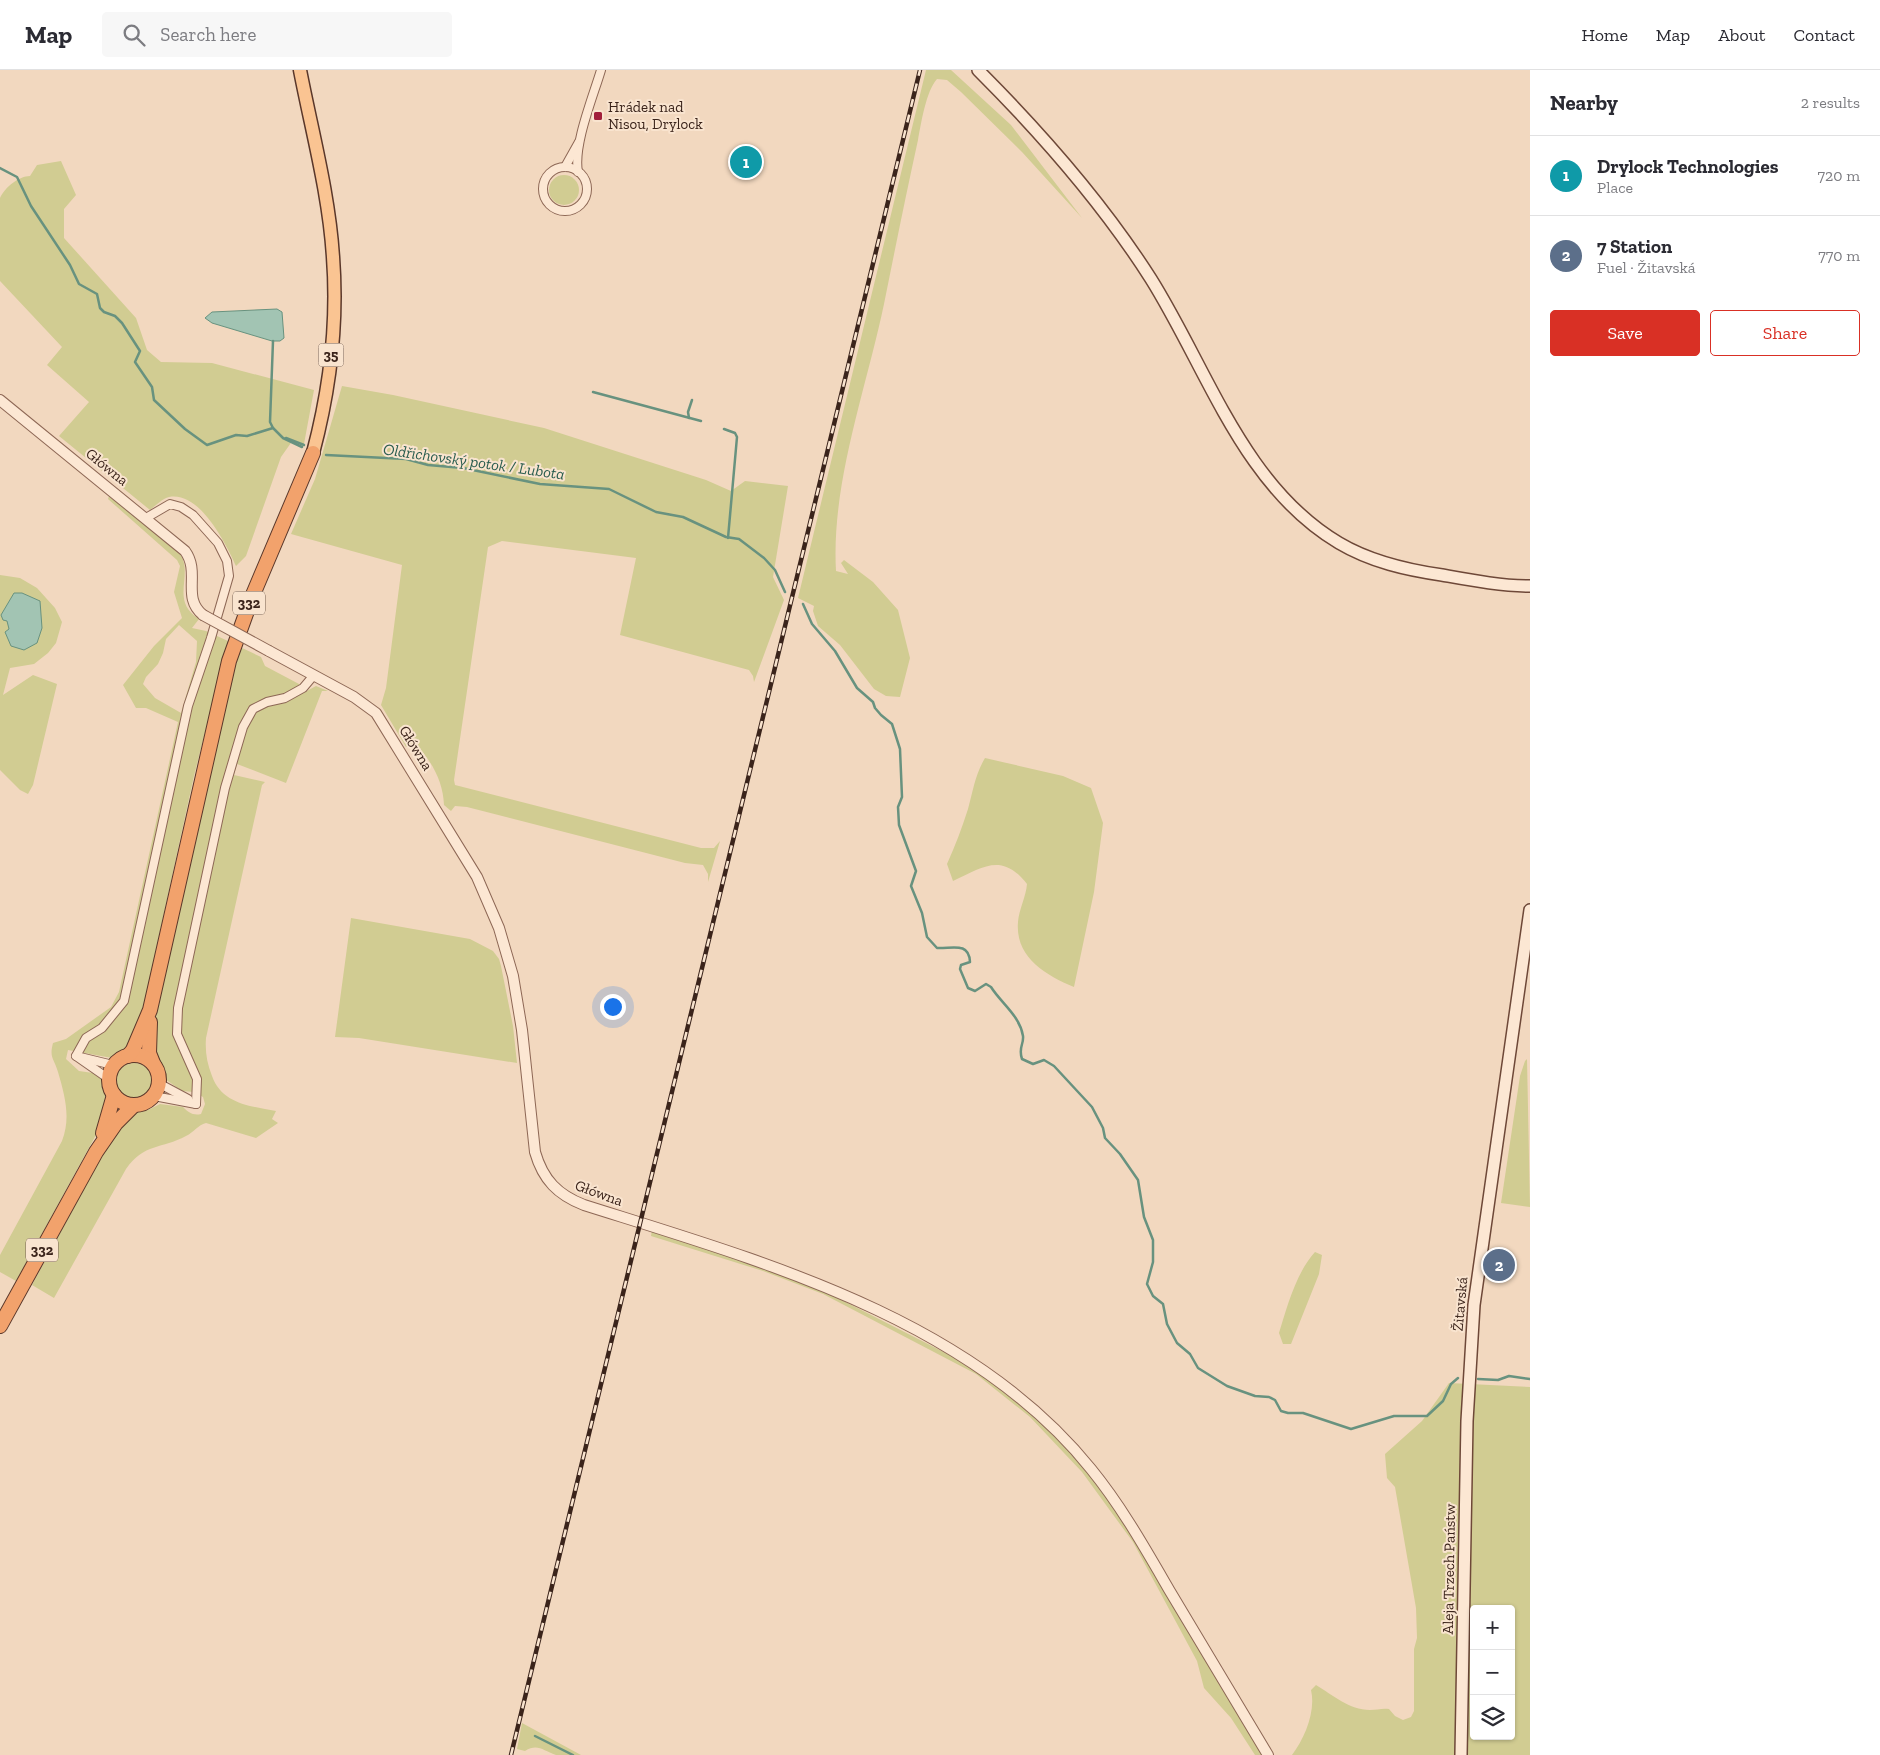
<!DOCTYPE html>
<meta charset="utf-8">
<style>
:root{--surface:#fff;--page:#f7f7f7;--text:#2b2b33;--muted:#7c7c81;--line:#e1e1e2;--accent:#d93025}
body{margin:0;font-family:"Zilla Slab",serif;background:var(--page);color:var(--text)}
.controls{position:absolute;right:15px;bottom:15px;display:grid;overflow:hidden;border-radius:5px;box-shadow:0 1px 4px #0004}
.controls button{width:45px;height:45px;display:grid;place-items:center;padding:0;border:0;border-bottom:1px solid var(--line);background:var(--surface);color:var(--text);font:25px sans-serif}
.you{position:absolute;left:612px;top:936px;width:18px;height:18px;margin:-12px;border:4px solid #fff;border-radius:50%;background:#1a73e8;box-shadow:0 0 0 8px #1a73e833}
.badge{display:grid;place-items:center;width:32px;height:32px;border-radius:50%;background:var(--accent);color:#fff;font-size:16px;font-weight:700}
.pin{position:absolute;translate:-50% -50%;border:2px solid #fff;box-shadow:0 1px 5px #0006}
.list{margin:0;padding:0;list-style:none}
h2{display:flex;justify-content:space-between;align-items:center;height:65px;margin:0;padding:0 20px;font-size:21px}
h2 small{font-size:16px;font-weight:400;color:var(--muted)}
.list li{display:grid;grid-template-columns:32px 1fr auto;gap:15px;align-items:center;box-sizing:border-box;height:80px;padding:0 20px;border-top:1px solid var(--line)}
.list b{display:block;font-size:19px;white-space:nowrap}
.list p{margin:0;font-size:16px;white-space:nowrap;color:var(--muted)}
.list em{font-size:16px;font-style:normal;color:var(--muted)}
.actions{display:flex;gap:10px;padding:15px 20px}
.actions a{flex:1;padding:11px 0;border:1px solid var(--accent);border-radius:5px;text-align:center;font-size:18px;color:var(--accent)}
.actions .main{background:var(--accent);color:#fff}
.icon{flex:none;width:28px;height:28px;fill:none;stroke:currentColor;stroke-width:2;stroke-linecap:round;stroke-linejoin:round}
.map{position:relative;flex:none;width:1530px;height:1685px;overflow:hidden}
header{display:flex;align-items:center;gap:30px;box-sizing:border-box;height:70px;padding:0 25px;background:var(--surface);border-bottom:1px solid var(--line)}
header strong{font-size:24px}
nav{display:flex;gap:28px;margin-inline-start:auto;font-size:18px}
.search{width:350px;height:45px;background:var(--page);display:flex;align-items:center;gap:12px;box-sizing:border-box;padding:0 18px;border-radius:5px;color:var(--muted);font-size:19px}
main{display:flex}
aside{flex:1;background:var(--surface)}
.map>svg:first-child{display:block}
.green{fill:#d1cc92;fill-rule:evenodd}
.water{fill:#a2c4b3;stroke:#68927f}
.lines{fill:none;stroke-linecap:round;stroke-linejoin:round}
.stream{stroke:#68927f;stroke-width:2.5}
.minor-casing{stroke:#8d6755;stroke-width:10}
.tertiary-casing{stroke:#8d6755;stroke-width:12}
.secondary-casing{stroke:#6e4838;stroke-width:14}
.primary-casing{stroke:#5a372a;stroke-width:15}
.trunk-casing{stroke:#5a372a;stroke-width:16}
.minor{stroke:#fce7d3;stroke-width:8}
.tertiary{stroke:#fce7d3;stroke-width:10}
.secondary{stroke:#fce7d3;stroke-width:11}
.primary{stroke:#fac492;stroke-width:12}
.trunk{stroke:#f2a26c;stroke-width:14}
.rail-casing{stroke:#3b241b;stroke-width:4.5}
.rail{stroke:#f9e4cf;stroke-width:2.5;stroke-dasharray:8;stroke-linecap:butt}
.tertiary-bridge-casing{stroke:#8d6755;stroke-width:12;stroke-linecap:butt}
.tertiary-bridge{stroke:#fce7d3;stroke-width:10}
.poi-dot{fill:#a21f3b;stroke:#f9e4cf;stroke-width:2}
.labels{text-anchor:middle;stroke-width:4;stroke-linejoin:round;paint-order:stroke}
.shield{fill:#f9e4cf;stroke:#745e51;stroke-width:1}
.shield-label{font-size:14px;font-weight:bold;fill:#3b241b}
.poi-label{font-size:15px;fill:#3b241b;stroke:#f9e4cf;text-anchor:start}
.street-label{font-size:15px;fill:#3b241b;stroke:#f9e4cf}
.water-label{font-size:16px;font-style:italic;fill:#295c4e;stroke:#f9e4cf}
</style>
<header>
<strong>Map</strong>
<div class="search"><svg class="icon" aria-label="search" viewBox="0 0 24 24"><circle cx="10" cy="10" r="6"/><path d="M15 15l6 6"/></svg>Search here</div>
<nav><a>Home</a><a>Map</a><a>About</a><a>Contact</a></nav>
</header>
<main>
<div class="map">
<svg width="1530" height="1685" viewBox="0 0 1530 1685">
<rect width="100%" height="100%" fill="#f2d8bf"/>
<g class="green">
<path d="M926,0H951L1011,55L1082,148L1022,82L961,22L947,10L937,9C926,21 921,54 918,70C906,125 895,179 884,234C866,320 831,413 836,501L848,504L841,493L844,490L873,512L898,540L910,588L900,627L886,626L874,619L840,575L818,556L813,541L814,536L798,528Z"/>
<path d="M61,91L76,125L64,139V168L136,248L147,280L161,292L212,293L314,320L304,374L293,370L281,387L246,486L236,496C226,474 200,421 169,427C163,428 155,436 150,440L59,366L89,332L47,295L62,277L0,211C0,197 0,137 0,128C5,117 19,106 30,106L37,95Z"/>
<circle cx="564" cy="120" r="15"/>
<path d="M342,316L393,325L544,358L706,410L731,421L745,411L788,416L773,507L784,530L754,612L753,606L749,600L620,565L636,488L502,471L488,477L454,710L455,715L701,778H714L720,771L708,812V804L703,795L685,793L467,737L455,736L451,741L444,735C443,712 433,693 417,676L406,677L381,635L386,618L402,495L291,464L315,409Z"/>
<path d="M109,426L181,485C193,507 170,531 199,549L192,558L206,561L228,571L194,706L139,957L130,977L112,988L68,980L66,989L79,1001L93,1003L102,1009L107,1025L102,1054L16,1211L0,1202V1185L62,1071C71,1048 65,1026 58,1002C54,988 49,988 53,973L66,969L111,937L119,922L178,652L146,638H136L123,615L154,576L182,548L174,522L180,496L177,490L108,429ZM179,555L197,571L196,592L181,643L155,628L143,614L146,607L158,594L163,583L166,569Z"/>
<path d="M0,505L20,508L37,518L55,538L62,552L56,573L48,583L34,594L10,598L3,625L33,605L57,614L33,715L28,724L20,720L0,700Z"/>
<path d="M240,577L261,587L265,596L299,614L305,622L316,616L328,621H322L286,713L237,694L234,705L265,712L262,715L206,968C205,982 207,993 212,1006C222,1034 250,1036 276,1041L272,1049L278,1053L256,1068L206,1053C198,1055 194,1062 186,1066C162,1079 144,1073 126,1099L54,1228L32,1215L116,1059L133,1042L148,1040L160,1034L183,1037C188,1042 193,1046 201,1044L205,1034L203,1027L194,1022L182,1021L165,1009L162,997L152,985L153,960L227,629Z"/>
<path d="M985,688L1063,706L1091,718L1103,753L1094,822L1074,917C1045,905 1015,887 1018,852C1019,839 1026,827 1027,814C1002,782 983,797 953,811L947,794C955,776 962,758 968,739C973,721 975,705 985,688Z"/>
<path d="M351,848L470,869L493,881L499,889L501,896L513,956L517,993L359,968L335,967Z"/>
<path d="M1527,989L1530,1137L1501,1133L1520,1006L1525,991Z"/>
<circle cx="134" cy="1011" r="18"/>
<path d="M652,1160L765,1197L824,1221L979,1300L1034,1344L1087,1400L1138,1471L1263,1685H1255L1231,1648L1204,1618L1197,1591L1133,1472L1082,1402L1030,1347L976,1304L823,1224L763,1201L651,1166Z"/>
<path d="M1315,1182L1322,1185L1319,1204L1291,1274H1283L1279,1263C1287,1237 1296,1203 1315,1182Z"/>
<path d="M1449,1313L1530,1317V1685H1292C1305,1668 1316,1641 1311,1620L1316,1615C1333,1625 1349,1640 1370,1640C1377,1640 1382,1638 1389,1639L1395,1646L1403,1650L1411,1647L1414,1641V1579L1417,1568L1416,1538L1395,1417L1387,1408L1385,1384L1422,1351ZM1474,1539H1511V1666H1474Z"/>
<path d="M522,1653L581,1685C574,1685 563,1685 556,1685C543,1681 538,1673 525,1681L517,1679Z"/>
</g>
<g class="water">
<path d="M277,239L282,242L284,268L280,271H272L212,253L205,248L212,242Z"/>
<path d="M14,523H22L40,531L42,558L37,573L24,580L11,576L5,562L9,559L7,551L3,550L1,545Z"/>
</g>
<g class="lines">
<g class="stream">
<path d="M0,98L17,107L31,136L70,195L79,214L97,224L100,238L104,242L115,246L122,253L140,281L135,292L152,317L154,330L185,359L207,375L236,365L247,366L273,358L283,368L302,377"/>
<path d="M593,322L701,351"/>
<path d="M689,348L688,342L692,330"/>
<path d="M273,358L270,352L273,271"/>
<path d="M724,359L735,363L737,367L728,468"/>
<path d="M286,368L304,375"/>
<path d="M326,385L406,389L428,395L463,398L540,414L609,419L656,442L683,447L726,467L739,469L764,488L775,500L785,522"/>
<path d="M803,534L812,554L835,581L857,618L873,632L875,638L881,645L892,654L900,679L902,727L898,737L899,755L916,801L911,816L922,843L927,867L937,878C951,879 969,871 970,892L961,895L960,899L968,918L975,921L986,914L991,917C1001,933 1020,946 1023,966C1024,975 1018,977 1022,989L1033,994L1044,990L1054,996L1092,1037L1103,1058L1105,1068L1120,1084L1138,1110L1144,1147L1153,1170V1192L1147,1214L1153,1226L1163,1234L1167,1254L1177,1273L1190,1284L1198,1298L1227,1316L1255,1326L1269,1327L1275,1330L1281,1341L1288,1343H1303L1351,1359L1394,1346H1427L1443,1331L1451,1314L1458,1308"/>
<path d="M1478,1309L1498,1310L1509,1306L1530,1309"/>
<path d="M535,1666L573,1685"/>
</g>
<g class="minor-casing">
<g id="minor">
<path d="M565,97L579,72"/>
<circle cx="565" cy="119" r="22"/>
<path d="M578,102C573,75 593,27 601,0"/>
<path d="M76,986L86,968L102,958L124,931L188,636L211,568L229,506L227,491L218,473L193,445L181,437L170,434L146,448"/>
<path d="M76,986L109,1009"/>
<path d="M80,987L113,995"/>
<path d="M160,1014L188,1029"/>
<path d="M154,1026L196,1034"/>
<path d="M196,1034L197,1009L177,964L178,938L225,718L243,657L253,639L267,632L285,628L303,618L314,605"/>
</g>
</g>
<g class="tertiary-casing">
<g id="tertiary">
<path d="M0,330L185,481C201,503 181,527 203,545"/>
<path d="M269,581L354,627L376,643L477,807L499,858L513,906L522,960L535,1082C543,1110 558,1125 584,1135C761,1191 970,1248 1091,1399C1122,1437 1146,1480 1171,1523C1203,1577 1236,1631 1268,1685"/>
</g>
</g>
<g class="secondary-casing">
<g id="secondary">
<path d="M978,0C1042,64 1102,132 1151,209C1208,300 1243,416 1339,473C1371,492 1407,500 1442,505C1470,510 1501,516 1530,516"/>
<path d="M1461,1685L1467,1351L1474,1235L1530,840"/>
</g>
</g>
<g class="primary-casing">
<path id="primary" d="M300,0C312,62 329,124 333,187C338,253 330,319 313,383"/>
</g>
<g class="trunk-casing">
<g id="trunk">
<path d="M150,952L149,983L153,993"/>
<circle cx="134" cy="1010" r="25"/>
<path d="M128,986L133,980L150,940L229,591L252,527L313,383"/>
<path d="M103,1063L114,1025"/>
<path d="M0,1256L96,1082L116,1053L134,1035"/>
</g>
</g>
<use href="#minor" class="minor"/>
<use href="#tertiary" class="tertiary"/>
<use href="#secondary" class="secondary"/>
<use href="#primary" class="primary"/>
<use href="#trunk" class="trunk"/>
<g class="rail-casing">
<path id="rail" d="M511,1685L920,0"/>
</g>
<use href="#rail" class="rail"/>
<g class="tertiary-bridge-casing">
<path id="tertiary-bridge" d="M203,545L269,581"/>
</g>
<use href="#tertiary-bridge" class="tertiary-bridge"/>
</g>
<rect class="poi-dot" x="593" y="41" width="10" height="10" rx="2.5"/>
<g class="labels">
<g class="shield">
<rect x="318.5" y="273.5" width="25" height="23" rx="4"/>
<rect x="233" y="521.5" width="32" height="23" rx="4"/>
<rect x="26" y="1168.5" width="32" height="23" rx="4"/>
</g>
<g class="shield-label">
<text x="331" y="290">35</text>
<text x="249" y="538">332</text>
<text x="42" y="1185">332</text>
</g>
<g class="poi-label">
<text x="608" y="42">Hrádek nad<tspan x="608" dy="17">Nisou, Drylock</tspan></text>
</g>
<g class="street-label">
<text transform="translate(107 397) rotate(39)" y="5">Główna</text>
<text transform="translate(416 678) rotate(58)" y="5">Główna</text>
<text transform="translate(599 1123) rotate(20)" y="5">Główna</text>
<text transform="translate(1460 1234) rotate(-85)" y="5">Žitavská</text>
<text transform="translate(1449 1499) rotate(-89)" y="5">Aleja Trzech Państw</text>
</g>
<g class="water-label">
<text transform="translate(474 391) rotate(8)" y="6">Oldřichovský potok / Lubota</text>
</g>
</g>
</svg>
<div class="controls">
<button>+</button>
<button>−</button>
<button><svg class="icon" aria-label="layers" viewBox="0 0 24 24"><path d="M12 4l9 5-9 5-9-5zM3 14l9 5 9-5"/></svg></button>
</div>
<div class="you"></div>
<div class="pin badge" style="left:746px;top:92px;background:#0f9aa8">1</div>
<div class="pin badge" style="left:1499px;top:1195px;background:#5c6f8a">2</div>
</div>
<aside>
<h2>Nearby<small>2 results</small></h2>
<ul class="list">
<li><span class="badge" style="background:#0f9aa8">1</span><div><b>Drylock Technologies</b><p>Place</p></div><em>720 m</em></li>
<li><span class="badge" style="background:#5c6f8a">2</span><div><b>7 Station</b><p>Fuel · Žitavská</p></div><em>770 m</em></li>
</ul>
<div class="actions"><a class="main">Save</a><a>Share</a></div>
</aside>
</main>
